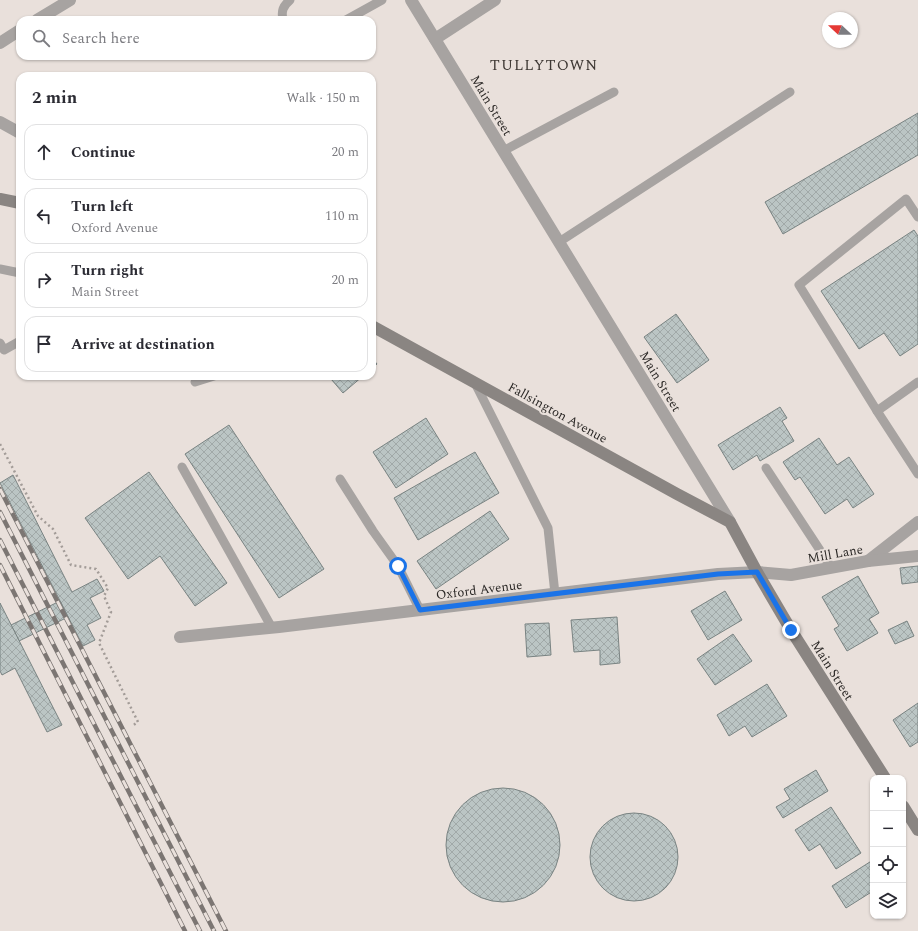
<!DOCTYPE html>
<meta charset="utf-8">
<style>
:root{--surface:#fff;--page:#f2f2f3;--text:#2b2b33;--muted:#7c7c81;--line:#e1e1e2}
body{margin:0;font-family:Spectral,serif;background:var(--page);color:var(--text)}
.controls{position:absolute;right:12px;bottom:12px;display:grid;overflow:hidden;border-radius:8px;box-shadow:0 1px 3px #0004}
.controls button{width:36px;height:36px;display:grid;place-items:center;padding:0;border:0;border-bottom:1px solid var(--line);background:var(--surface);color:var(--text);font:20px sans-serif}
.compass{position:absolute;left:822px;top:12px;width:36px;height:36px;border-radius:50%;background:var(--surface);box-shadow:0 1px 3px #0004;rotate:292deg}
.stop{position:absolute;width:12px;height:12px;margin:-9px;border:3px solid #1a73e8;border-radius:50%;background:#fff}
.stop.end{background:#1a73e8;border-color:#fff;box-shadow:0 1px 4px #0008}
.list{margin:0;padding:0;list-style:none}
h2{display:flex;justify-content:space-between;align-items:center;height:52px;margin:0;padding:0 16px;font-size:17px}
h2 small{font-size:13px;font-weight:400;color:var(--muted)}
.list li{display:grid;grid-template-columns:26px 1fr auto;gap:12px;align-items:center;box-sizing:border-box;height:56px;margin:0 8px 8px;padding:0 8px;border:1px solid var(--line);border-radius:12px}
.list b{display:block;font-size:15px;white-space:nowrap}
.list p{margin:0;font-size:13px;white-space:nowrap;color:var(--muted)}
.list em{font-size:13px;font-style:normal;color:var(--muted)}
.icon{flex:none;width:22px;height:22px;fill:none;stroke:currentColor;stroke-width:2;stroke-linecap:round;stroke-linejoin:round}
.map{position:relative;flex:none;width:918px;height:931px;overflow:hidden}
.search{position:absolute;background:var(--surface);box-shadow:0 1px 3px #0004;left:16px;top:16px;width:360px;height:44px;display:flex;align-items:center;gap:10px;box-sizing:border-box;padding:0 14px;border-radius:12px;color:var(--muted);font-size:15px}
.panel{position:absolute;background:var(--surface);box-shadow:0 1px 3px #0004;left:16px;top:72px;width:360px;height:308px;border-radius:12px}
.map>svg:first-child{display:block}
.building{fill:url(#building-cross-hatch);stroke:#798382}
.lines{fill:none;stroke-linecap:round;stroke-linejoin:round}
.path{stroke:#a39c98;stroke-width:2.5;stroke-dasharray:2 3;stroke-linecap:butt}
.service{stroke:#a7a3a1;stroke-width:9}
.minor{stroke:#a7a3a1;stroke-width:12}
.tertiary{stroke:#a7a3a1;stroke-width:12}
.secondary{stroke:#8a8582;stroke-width:12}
.rail-casing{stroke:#7c7673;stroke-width:4.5}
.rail{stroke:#e9e0db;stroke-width:3;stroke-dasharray:9;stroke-linecap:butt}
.route{stroke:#1a73e8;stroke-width:5}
.labels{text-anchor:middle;stroke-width:4;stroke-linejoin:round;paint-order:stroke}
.street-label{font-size:13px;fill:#2b2826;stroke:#e9e0db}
.quarter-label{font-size:15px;letter-spacing:1px;fill:#3d3733;stroke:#e9e0db}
</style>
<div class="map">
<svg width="918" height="931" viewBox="0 0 918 931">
<defs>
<pattern id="building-cross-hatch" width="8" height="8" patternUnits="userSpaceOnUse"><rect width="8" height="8" fill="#bbc5c4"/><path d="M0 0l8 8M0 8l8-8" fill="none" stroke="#a1a9a8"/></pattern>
</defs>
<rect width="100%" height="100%" fill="#e9e0db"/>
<g class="building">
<path d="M918,113V155L783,234L765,202Z"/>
<path d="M914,230L918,236V344L900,356L884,333L859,349L821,291Z"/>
<path d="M676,314L709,360L677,383L644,337Z"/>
<path d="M372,358L377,364L372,368Z"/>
<path d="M335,376H363L343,393L331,379Z"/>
<path d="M780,407L787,418L782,421L794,441L760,461L757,455L733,470L718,445Z"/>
<path d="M426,418L448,454L396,488L373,452Z"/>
<path d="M229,425L324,569L279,598L185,454Z"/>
<path d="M819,438L837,465L849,457L874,494L853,508L847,499L825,514L800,477L795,480L783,462Z"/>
<path d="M475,452L499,493L418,540L394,498Z"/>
<path d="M149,472L227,583L195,606L160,556L128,579L85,518Z"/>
<path d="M13,475L72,592L97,579L104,591L90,598L101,618L87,625L95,640L83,646L0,483Z"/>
<path d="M490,511L509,539L436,589L417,561Z"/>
<path d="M918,566V582L902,584L900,568Z"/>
<path d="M858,576L879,613L869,619L878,633L847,651L834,629L839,626L822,597Z"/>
<path d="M725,591L742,620L708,640L691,611Z"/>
<path d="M60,601L68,617L19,641L11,625Z"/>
<path d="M0,603L62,725L47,732L15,668L2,675L0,671Z"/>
<path d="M617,617L620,663L600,665V650L574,652L571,620Z"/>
<path d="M907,621L914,636L895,644L888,630Z"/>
<path d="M549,623L551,655L527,657L525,624Z"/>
<path d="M733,634L752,661L715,685L697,659Z"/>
<path d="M767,684L787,716L752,737L745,726L729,736L717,715Z"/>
<path d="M918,703V742L910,747L893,720Z"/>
<path d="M816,770L828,791L783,818L776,807L790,799L784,789Z"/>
<circle cx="503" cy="845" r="57"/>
<path d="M831,807L861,853L836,869L820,844L809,851L795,830Z"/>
<circle cx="634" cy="857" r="44"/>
<path d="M873,860V891L846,908L832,886Z"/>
</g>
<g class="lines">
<path class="path" d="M0,444L38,516L53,529L71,565L96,569L108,588L104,596L111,612L99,643L138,722L132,726"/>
<g class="service">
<path d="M283,20C281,11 283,6 290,0"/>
<path d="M346,20L382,0"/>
<path d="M503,151L614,92"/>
<path d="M918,217L906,199L799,285L877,411L918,382"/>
<path d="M559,242L790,92"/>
<path d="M0,269L20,273"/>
<path d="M0,343L4,350L20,341"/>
<path d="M195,382L214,376"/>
<path d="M475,383L548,528L555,594"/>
<path d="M877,411L918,474"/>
<path d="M182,467L272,628"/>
<path d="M766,468L831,567"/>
<path d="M340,479L373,531L398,566L420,610"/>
</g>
<g class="minor">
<path d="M37,20L70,0"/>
<path d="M435,39L495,0"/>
<path d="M0,43L20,30"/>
<path d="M0,122L20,133"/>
<path d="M868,561L918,522"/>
<path d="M180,637L279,627L718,574L757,572L791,575L868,561L918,556"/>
</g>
<path class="tertiary" d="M411,0L730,522"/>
<g class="secondary">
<path d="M0,199L20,203"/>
<path d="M372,326L677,494L730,522L757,572L791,630L885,778"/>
<path d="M903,806L918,830"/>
</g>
<g class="rail-casing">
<g id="rail">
<path d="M0,489L226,931"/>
<path d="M0,512L214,931"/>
<path d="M0,540L200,931"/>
<path d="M0,565L185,931"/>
</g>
</g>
<use href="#rail" class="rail"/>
</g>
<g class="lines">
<path class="route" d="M398,566L420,610L718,574L757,572L791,630"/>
</g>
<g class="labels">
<g class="street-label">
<text transform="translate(492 105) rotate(59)" y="5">Main Street</text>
<text transform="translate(661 381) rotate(59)" y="5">Main Street</text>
<text transform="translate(558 412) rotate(29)" y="5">Fallsington Avenue</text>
<text transform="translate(835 553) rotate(-10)" y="5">Mill Lane</text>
<text transform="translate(479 589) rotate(-7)" y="5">Oxford Avenue</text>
<text transform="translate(833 670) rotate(58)" y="5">Main Street</text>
</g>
<g class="quarter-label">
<text x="544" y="70">TULLYTOWN</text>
</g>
</g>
</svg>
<div class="controls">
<button>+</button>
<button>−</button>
<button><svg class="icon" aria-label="locate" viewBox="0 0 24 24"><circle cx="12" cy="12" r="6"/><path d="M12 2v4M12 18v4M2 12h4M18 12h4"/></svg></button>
<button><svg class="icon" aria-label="layers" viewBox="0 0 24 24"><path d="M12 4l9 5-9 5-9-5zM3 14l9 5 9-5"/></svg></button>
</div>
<svg class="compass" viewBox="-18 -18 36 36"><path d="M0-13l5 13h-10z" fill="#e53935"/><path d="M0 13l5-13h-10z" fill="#7c7c81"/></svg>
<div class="stop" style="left:398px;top:566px"></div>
<div class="stop end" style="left:791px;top:630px"></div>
<div class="search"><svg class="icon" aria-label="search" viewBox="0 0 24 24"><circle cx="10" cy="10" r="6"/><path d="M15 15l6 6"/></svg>Search here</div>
<section class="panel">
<h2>2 min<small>Walk · 150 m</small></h2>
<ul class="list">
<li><svg class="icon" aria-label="ahead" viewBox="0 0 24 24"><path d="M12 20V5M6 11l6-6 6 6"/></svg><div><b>Continue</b></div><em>20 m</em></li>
<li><svg class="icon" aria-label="left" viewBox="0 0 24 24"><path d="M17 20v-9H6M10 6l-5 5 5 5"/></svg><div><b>Turn left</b><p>Oxford Avenue</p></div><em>110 m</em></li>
<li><svg class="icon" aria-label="right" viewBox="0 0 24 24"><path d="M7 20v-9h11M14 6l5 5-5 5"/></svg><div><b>Turn right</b><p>Main Street</p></div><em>20 m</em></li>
<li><svg class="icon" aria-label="arrive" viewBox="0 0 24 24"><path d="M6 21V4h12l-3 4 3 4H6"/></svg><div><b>Arrive at destination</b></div></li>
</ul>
</section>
</div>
